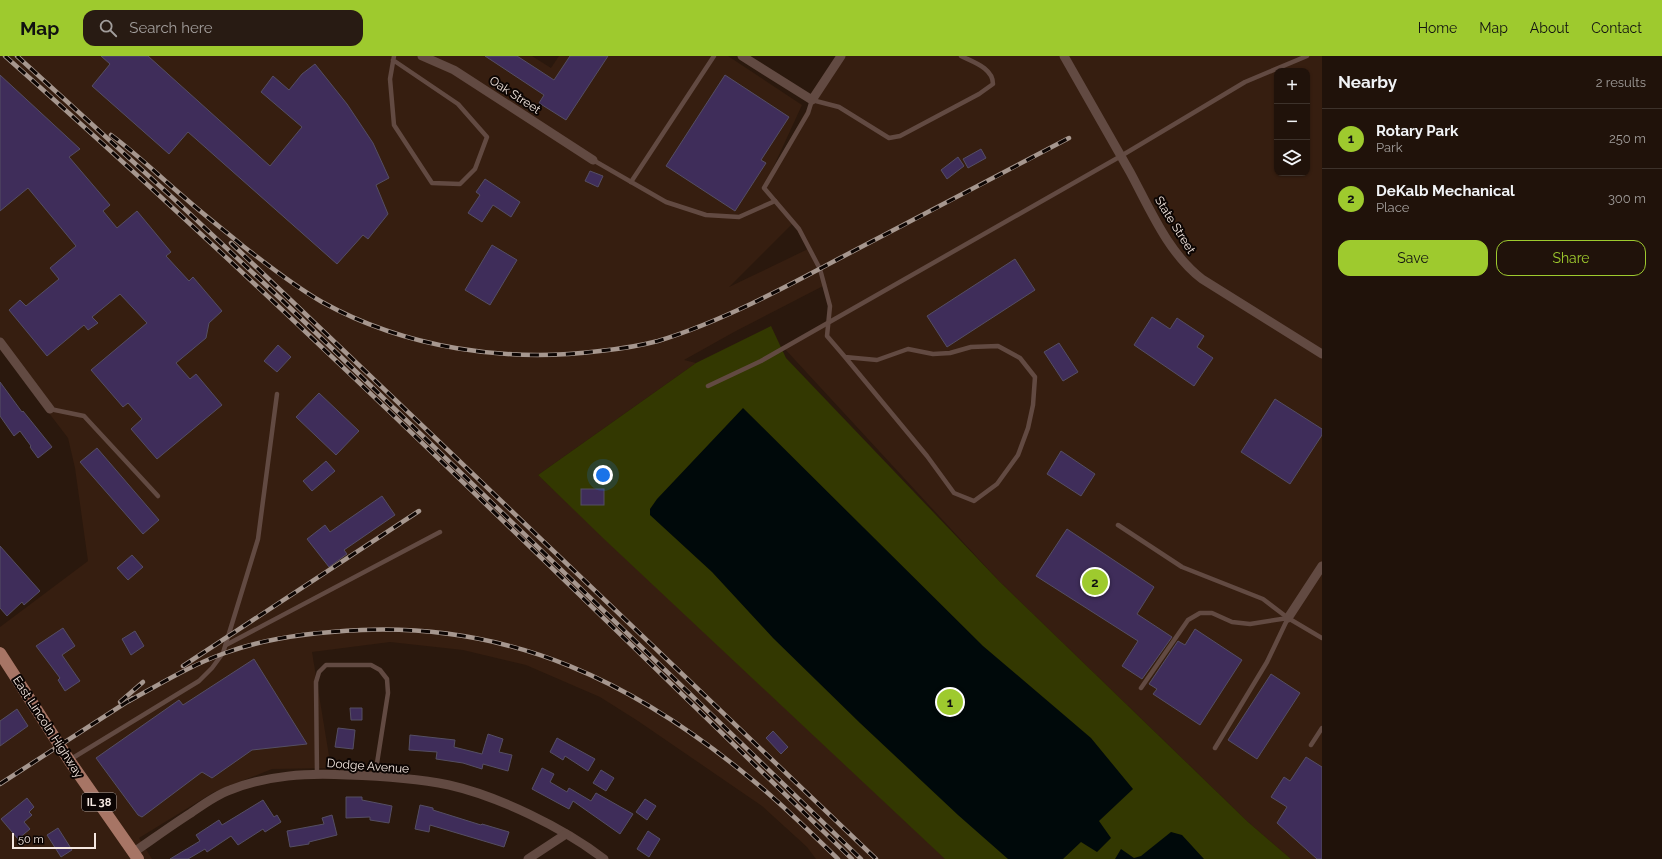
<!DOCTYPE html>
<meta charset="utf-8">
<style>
:root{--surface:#20120a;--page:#281b13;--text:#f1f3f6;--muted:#a29e9c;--line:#3d322b;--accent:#9eca2e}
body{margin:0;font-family:Raleway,sans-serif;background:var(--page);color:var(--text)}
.controls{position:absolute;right:12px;top:12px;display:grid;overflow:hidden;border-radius:8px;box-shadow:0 1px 3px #0004}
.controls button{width:36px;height:36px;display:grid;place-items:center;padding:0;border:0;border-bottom:1px solid var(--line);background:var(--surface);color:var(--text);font:20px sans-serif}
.scale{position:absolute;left:12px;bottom:10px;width:84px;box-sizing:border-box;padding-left:4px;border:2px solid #f5e8e1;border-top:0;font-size:11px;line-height:14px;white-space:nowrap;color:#f5e8e1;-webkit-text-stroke:3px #0c0503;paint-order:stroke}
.you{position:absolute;left:603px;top:419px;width:14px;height:14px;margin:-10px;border:3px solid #fff;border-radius:50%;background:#1a73e8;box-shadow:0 0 0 6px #1a73e833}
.badge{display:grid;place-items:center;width:26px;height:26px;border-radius:50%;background:var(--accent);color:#111;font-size:13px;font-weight:700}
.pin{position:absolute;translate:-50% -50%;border:2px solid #fff;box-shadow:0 1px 4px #0006}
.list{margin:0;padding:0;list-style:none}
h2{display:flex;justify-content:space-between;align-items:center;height:52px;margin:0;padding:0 16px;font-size:17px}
h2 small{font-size:13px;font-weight:400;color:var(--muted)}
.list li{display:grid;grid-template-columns:26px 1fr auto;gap:12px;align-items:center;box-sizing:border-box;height:60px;padding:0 16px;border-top:1px solid var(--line)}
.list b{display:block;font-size:15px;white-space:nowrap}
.list p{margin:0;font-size:13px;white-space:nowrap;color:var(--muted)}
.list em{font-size:13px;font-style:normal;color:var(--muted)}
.actions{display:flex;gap:8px;padding:12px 16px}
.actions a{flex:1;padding:9px 0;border:1px solid var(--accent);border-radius:12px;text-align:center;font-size:14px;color:var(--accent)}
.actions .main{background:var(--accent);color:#111}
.icon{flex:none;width:22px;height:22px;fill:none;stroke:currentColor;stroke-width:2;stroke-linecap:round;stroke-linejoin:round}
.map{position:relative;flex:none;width:1322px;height:803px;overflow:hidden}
header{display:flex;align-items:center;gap:24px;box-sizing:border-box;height:56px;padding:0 20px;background:var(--accent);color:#111}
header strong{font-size:19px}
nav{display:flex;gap:22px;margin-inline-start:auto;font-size:14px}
.search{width:280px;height:36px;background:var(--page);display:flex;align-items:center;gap:10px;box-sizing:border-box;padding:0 14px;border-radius:12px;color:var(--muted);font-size:15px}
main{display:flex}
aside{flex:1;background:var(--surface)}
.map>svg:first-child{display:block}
.built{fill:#361e10;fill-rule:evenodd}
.green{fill:#333801}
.water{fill:#00090a}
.building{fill:#3f2d5a;stroke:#554e63}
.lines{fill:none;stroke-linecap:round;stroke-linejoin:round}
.lane{stroke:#624a42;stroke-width:4.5}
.street{stroke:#624a42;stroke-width:9}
.primary{stroke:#a77565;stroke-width:12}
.rail-casing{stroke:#a6978f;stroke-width:4.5}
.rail{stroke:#0c0503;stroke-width:3;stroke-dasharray:9;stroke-linecap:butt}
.labels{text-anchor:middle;stroke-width:4;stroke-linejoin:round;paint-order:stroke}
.shield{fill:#0c0503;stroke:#afa49e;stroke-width:1}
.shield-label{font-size:11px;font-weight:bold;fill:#f5e8e1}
.street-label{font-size:12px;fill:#f5e8e1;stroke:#0c0503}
</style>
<header>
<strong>Map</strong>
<div class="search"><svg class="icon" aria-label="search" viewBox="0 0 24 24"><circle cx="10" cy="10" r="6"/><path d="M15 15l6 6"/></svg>Search here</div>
<nav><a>Home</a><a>Map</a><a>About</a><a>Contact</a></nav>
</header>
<main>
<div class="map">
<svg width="1322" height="803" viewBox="0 0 1322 803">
<rect width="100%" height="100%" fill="#2a180d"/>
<path class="built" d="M0,0H532L551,12L559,0H728L802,49L767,125L812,44L841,0H1322V803H1291L1248,766L999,525L784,292L829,266L830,250L825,229L734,276L684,304L696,307L538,419L946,803H816L807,791L762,750L638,665L600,641L526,609L463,594L390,586L312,596L331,712L272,713L214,736L139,782L152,803H0V571L88,505L75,412L68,382L0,293ZM1277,15H1307V117H1277ZM793,167L808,193L729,231Z"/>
<path class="green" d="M771,270L786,302L999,525L1248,766L1291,803H945L604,483L538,419L696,307Z"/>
<g class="water">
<path d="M743,352L983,590L1091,682L1133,733L1099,765L1111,782L1097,796L1081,786L1063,803H1008L958,759L860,667L773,582L712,516L650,459V453L657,443Z"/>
<path d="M1171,776L1182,779L1204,803H1115L1121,793L1134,802L1141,800Z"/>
</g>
<g class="building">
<path d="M101,0H148L270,110L302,71L261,36L273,20L289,34L302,18L315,8L347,48L373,87L389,122L376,129L388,158L368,183L363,179L337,208L188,76L169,98L92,30L110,8Z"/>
<path d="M485,0H517L554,24L570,0H608L566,64L539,47L544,39Z"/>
<path d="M0,19L80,93L69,101L110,149L103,155L117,172L137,155L171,196L166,200L189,225L193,221L222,255L209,267L206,282L176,307L190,323L196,318L222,349L157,403L131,373L142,363L128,347L123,351L91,314L147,267L120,238L92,261L98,267L88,274L84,269L47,300L9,254L20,244L26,250L59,223L50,212L76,190L28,132L0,155Z"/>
<path d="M725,19L789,61L761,104L766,107L735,155L666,110Z"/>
<path d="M981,93L986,102L968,112L963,103Z"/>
<path d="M958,101L964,110L947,123L941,114Z"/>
<path d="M590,115L603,120L598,131L585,125Z"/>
<path d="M485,123L520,146L511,161L493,149L482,166L468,157L480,139L476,136Z"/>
<path d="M492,189L517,204L490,249L465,234Z"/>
<path d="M1015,203L1035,234L947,291L927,260Z"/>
<path d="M1152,261L1170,273L1177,262L1204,280L1197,291L1213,302L1194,330L1134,289Z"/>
<path d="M1059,287L1078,316L1063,325L1044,296Z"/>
<path d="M278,289L291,301L277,316L264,305Z"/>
<path d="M0,326L22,356L23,355L52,391L38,402L30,391L31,390L20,375L14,380L0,360Z"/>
<path d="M319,337L359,375L336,399L296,361Z"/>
<path d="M1275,343L1322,373V379L1290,428L1241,396Z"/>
<path d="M97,392L159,464L143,478L80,406Z"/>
<path d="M1061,395L1095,418L1081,440L1047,418Z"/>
<path d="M326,405L335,415L312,435L303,425Z"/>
<rect x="581" y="433" width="23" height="16"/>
<path d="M382,440L395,459L344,494L347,498L329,511L307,483L325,469L330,476Z"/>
<path d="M1067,473L1154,531L1137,558L1172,581L1142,623L1122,610L1138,585L1036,520Z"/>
<path d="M0,490L40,535L24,549L22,546L7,560L0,552Z"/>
<path d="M132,499L143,511L128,524L117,512Z"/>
<path d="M63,572L75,590L62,599L80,625L65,635L58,624L60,622L36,590Z"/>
<path d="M1195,573L1242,604L1200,669L1153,638L1157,633L1149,628L1178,585L1185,589Z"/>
<path d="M135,575L144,590L131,599L122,583Z"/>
<path d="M254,603L307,688L252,694L212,722L202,716L142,761L138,759L96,702L179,644L183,649Z"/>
<path d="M1271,618L1300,637L1257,703L1228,684Z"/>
<path d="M350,652H362V664H351Z"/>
<path d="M17,653L28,670L0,690V665Z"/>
<path d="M338,672L355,674L353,693L335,691Z"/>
<path d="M773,675L788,691L781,698L766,682Z"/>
<path d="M488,678L503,683L499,696L512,699L508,715L483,708L482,713L463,707L436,703L437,696L409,694L410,679L455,684L454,691L482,698Z"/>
<path d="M557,682L595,703L588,715L565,700L563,704L550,696Z"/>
<path d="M1306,701L1322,711V803H1317L1277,767L1287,751L1271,741L1284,721L1290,725Z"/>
<path d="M542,712L554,718L550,726L567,736L569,732L591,745L596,737L633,758L620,778L573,745L569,753L532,733Z"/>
<path d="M601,714L614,722L606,735L593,727Z"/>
<path d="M346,741H362V744L392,750L389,767L370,764V761L346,762Z"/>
<path d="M27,742L34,751L29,756L32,759L24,766L30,773L18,783L1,763Z"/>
<path d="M645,743L656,750L647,764L636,756Z"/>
<path d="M263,744L274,761L277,759L281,766L265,776L263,773L238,789L231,780L207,796L205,793L188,803H170L200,785L196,779L219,764L222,769Z"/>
<path d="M420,749L433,752V754L481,769L482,768L509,776L504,791L430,769L429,776L415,773Z"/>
<path d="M332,759L337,779L309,786V788L290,791L287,775L324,768L322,762Z"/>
<path d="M58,772L72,794L61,801L47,779Z"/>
<path d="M648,775L660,783L649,801L637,793Z"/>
</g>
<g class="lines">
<g class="lane">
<path d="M393,4L458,48L487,81L475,113L460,128L432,127L394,69L390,23L394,0"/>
<path d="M593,104L666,146L706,159L739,161L775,145"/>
<path d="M631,126L714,0"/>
<path d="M845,301L927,400L954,437L974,445L997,428L1018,399L1028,372L1033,349L1035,321L1020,302L998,290L971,291L950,297L933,298L908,293L877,304L845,301L827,280L830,250L820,213L799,173L764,132L808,57L812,44L839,51L889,82L900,80L979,38L993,28C993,12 973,6 961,0"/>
<path d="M708,330L761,305L1121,100L1245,26L1307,0"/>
<path d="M50,353L84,360L158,440"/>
<path d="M1118,469L1182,511L1263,543L1288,562L1322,582"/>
<path d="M226,589L440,476"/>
<path d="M1141,632L1188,564L1200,557H1212L1232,566L1250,568L1288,562"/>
<path d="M1311,689L1322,672"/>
<path d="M1215,692L1267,606L1288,562"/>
<path d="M71,703L199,625L212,612L223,597L258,483L277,338"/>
<path d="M317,719L316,626L319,616L326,609H371L380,614L387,623L388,637L375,720"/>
</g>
<g class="street">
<path d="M422,0L454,14L593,104"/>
<path d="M742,0L812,44L841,0"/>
<path d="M1064,0C1086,38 1108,77 1130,116C1150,153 1168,197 1202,223L1322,298"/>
<path d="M0,286L50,353"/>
<path d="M1288,562L1322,510"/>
<path d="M134,796C153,783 172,769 191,757C204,748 216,739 230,734C268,719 307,717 347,719C381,720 415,722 449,729C498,740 564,772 604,803"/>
<path d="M528,803L566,778"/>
</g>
<path class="primary" d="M0,597L69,704L138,803"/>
<g class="rail-casing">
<g id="rail">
<path d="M5,0C296,258 572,533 852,803"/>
<path d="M17,0L174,143L285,247L861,803"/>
<path d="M111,79C137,98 160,121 185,142C204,159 224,174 243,190C269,210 294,230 322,246C405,292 506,307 600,295C619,293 639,290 658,285C721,266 786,231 844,200C919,161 994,122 1069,82"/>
<path d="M231,187L876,803"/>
<path d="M183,610L419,455"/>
<path d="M129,645C160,628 191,609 225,597C268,581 316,576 362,574C514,568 635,627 750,722C781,747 809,775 838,803"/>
<path d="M120,646L143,626"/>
<path d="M0,728L133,642"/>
</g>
</g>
<use href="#rail" class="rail"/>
</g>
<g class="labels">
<rect class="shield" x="82" y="737" width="34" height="18" rx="3"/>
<g class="shield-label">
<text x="99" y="750">IL 38</text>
</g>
<g class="street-label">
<text transform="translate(515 39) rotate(33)" y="4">Oak Street</text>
<text transform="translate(1175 169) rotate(58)" y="4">State Street</text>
<text transform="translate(48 671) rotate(57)" y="4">East Lincoln Highway</text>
<text transform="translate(368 710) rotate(4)" y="4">Dodge Avenue</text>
</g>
</g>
</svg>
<div class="controls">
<button>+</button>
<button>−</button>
<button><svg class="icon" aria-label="layers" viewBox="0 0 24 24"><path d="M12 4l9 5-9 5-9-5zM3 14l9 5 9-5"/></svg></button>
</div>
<div class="scale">50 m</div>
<div class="you"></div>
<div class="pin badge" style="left:950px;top:646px">1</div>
<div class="pin badge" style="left:1095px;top:526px">2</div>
</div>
<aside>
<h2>Nearby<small>2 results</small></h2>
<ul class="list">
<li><span class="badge">1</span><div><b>Rotary Park</b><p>Park</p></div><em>250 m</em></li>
<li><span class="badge">2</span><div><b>DeKalb Mechanical</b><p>Place</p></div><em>300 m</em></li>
</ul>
<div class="actions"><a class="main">Save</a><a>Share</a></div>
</aside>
</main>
